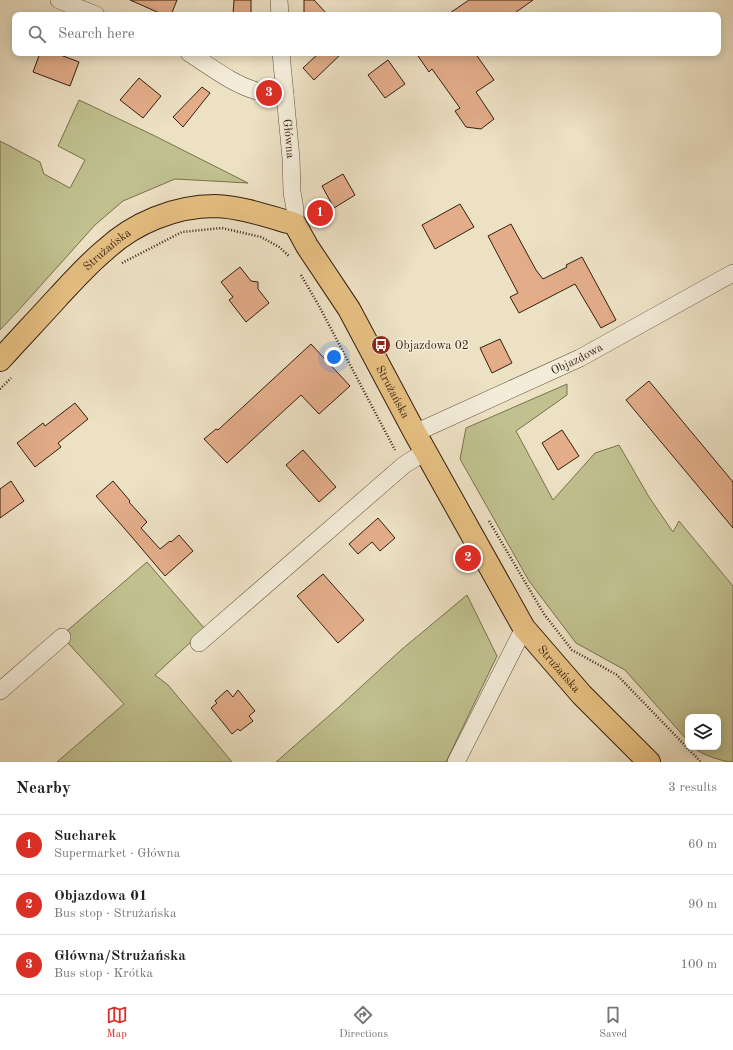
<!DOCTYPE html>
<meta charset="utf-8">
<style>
:root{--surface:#fff;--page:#f6f6f6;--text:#222;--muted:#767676;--line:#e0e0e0;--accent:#d93025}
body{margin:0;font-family:"Old Standard TT",serif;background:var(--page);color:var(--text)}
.controls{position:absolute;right:12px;bottom:12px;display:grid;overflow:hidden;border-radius:8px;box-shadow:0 2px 10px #0003}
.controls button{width:36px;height:36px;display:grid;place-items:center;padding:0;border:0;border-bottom:1px solid var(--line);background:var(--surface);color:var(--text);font:20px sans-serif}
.you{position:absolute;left:334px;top:357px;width:14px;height:14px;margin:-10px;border:3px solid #fff;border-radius:50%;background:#1a73e8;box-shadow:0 0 0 6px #1a73e833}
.badge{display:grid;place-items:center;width:26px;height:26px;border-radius:50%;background:var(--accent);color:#fff;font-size:13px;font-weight:700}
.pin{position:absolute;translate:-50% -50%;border:2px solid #fff;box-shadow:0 1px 4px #0006}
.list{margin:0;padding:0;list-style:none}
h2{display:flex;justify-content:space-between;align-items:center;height:52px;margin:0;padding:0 16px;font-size:17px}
h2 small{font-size:13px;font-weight:400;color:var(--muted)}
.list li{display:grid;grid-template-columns:26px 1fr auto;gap:12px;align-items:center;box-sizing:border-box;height:60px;padding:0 16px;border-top:1px solid var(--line)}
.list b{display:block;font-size:15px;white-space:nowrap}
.list p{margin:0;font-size:13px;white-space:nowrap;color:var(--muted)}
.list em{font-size:13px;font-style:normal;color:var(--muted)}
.icon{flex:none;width:22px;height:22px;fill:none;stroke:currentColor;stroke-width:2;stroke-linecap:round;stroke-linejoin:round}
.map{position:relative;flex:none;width:733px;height:762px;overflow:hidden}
.search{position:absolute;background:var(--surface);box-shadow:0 2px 10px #0003;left:12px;right:12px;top:12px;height:44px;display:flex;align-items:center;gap:10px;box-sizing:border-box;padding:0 14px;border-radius:8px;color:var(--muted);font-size:15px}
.sheet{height:232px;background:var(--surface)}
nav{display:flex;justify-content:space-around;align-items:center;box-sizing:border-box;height:56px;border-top:1px solid var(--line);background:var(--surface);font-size:11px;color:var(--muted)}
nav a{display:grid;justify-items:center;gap:2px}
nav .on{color:var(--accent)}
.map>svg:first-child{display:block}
.green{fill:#c0c18f;stroke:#7a704e}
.building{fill:#e3ad8a;stroke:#351e0d}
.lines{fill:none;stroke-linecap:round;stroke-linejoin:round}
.minor-casing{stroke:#634f3b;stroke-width:18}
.major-casing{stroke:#351e0d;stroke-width:24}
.path{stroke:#351e0d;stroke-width:2.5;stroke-dasharray:1 2;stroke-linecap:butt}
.minor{stroke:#f3ecd9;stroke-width:17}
.major{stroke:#e6c082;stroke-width:22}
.labels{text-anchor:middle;stroke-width:3;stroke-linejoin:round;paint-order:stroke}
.street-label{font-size:12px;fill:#351e0d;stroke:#f3ecd9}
.poi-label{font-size:12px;fill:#351e0d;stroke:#f3ecd9;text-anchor:start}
</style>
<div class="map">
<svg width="733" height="762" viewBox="0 0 733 762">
<rect width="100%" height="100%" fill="#ede1c4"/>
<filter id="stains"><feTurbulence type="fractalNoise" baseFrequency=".005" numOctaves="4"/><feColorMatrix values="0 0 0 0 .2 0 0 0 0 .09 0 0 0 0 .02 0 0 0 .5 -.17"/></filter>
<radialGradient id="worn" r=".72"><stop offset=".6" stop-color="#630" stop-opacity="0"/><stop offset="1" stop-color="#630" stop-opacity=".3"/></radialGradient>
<g class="green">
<path d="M79,100L153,135L248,183L175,179L123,201L95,225L17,312L0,330V141L40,162L44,174L70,188L85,160L58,146Z"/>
<path d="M567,384V395L516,431L553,500L595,453L619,445L649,497L673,532L679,521L733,586V762C723,762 700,754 693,747H718V717H688V741L625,670L576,643L529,581L460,459L466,428Z"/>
<path d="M147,562L205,629L155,675L168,685L232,762H57L124,704L68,643V630Z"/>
<path d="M467,595L497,656L446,762H276L339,707L401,650Z"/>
</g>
<g class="building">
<path d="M130,0H177L171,15H164Z"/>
<path d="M234,0H251V15H233Z"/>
<path d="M304,0H314L328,15H304Z"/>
<path d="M469,0H533L512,15H447Z"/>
<path d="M40,53H55L79,62L70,86L33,72Z"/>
<path d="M319,53H342L314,80L303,68Z"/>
<path d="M416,53H475L494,80L476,92L494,119L481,129L466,127L455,111L460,108L432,69L429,72Z"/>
<path d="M388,60L405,84L385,98L368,75Z"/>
<path d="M139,78L161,96L143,118L120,100Z"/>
<path d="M202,87L210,93L183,127L173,117Z"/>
<path d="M343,174L355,195L334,208L322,186Z"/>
<path d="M460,204L474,227L435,249L422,225Z"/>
<path d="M511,224L536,270L543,279L567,267L566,265L582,257L616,320L601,328L575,284L519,313L510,297L518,293L488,236Z"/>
<path d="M240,267L251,281L258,282V289L269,303L246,322L229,300L233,297L221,282Z"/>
<path d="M500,339L512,363L492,373L480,348Z"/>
<path d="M311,344L350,386L319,414L301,395L227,463L204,439L216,429L218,430Z"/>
<path d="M649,381L733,482V528L626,400Z"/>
<path d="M75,403L88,419L58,443L61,447L35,467L17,443L43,423L45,426Z"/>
<path d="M562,430L579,456L558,470L542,443Z"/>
<path d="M303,450L336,487L319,502L286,465Z"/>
<path d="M11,481L24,501L0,518V489Z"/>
<path d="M113,481L130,501L129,502L147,522L141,528L160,549L170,541L171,542L179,535L193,551L165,576L131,536L96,496Z"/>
<path d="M378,518L395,538L380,551L372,542L358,554L349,544Z"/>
<path d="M323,574L364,620L338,643L297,596Z"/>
<path d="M227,690L233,697L238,690L255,711L249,716L253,721L240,731L238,729L232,734L211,708L217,703L215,701Z"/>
</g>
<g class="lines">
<g class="minor-casing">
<g id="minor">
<path d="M59,0L96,15"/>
<path d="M279,0L280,15"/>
<path d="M189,53C210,66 232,84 257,91C266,93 276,94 285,95"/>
<path id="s1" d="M281,53L291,158L292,192L295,209V224"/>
<path id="s2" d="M415,433L580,358L733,273"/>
<path d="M199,643L404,465L426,451"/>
<path d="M0,691L62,637"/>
<path d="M456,762L524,628"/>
</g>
</g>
<g class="major-casing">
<g id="major">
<path id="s3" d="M0,360C19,339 39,318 58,297C73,281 88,264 105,250C134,223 175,206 215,206C242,207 270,217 295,224L307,246L349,309L415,433L524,628L582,695L649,762"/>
</g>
</g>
<g class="path">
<path d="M122,263L182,232L222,228L261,237L279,247L289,256"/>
<path d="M301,275L319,306L395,450"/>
<path d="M0,389L11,378"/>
<path d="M489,521L544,614L572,650L617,675L701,762"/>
</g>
<use href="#minor" class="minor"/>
<use href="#major" class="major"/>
</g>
<defs>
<g id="bus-disc" transform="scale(1)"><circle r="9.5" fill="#8f2418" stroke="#f3ecd9"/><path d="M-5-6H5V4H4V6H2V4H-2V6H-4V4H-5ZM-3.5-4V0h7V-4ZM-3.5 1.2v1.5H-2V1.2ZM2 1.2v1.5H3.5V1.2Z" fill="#fff"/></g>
</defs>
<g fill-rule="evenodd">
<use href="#bus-disc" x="381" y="345"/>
</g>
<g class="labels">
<g class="street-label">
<text dy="4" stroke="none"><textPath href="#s1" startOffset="86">Główna</textPath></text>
<text dy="4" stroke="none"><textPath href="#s3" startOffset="154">Strużańska</textPath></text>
<text dy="4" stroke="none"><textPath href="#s2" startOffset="178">Objazdowa</textPath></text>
<text dy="4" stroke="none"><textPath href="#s3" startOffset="550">Strużańska</textPath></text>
<text dy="4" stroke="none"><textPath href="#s3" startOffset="874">Strużańska</textPath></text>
</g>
<g class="poi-label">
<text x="395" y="349">Objazdowa 02</text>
</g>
</g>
<rect width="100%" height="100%" filter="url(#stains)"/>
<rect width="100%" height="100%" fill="url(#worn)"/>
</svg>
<div class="controls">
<button><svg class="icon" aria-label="layers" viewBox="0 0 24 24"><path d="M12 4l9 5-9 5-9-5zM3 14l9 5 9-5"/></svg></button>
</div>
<div class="you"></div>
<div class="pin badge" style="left:320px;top:213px">1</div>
<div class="pin badge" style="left:468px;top:558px">2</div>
<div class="pin badge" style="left:269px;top:93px">3</div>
<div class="search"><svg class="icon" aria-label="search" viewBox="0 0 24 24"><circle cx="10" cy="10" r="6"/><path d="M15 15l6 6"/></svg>Search here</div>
</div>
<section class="sheet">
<h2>Nearby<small>3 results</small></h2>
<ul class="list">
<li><span class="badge">1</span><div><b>Sucharek</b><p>Supermarket · Główna</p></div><em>60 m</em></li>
<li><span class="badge">2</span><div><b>Objazdowa 01</b><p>Bus stop · Strużańska</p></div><em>90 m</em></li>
<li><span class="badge">3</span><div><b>Główna/Strużańska</b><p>Bus stop · Krótka</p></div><em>100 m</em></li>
</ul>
</section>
<nav>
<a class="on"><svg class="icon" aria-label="map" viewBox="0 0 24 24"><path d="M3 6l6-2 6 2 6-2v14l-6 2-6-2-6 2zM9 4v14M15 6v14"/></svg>Map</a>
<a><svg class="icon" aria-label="directions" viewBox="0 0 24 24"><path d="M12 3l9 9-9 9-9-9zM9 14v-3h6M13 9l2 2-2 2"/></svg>Directions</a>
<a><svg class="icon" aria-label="saved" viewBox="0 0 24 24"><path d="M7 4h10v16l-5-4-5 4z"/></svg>Saved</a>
</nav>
